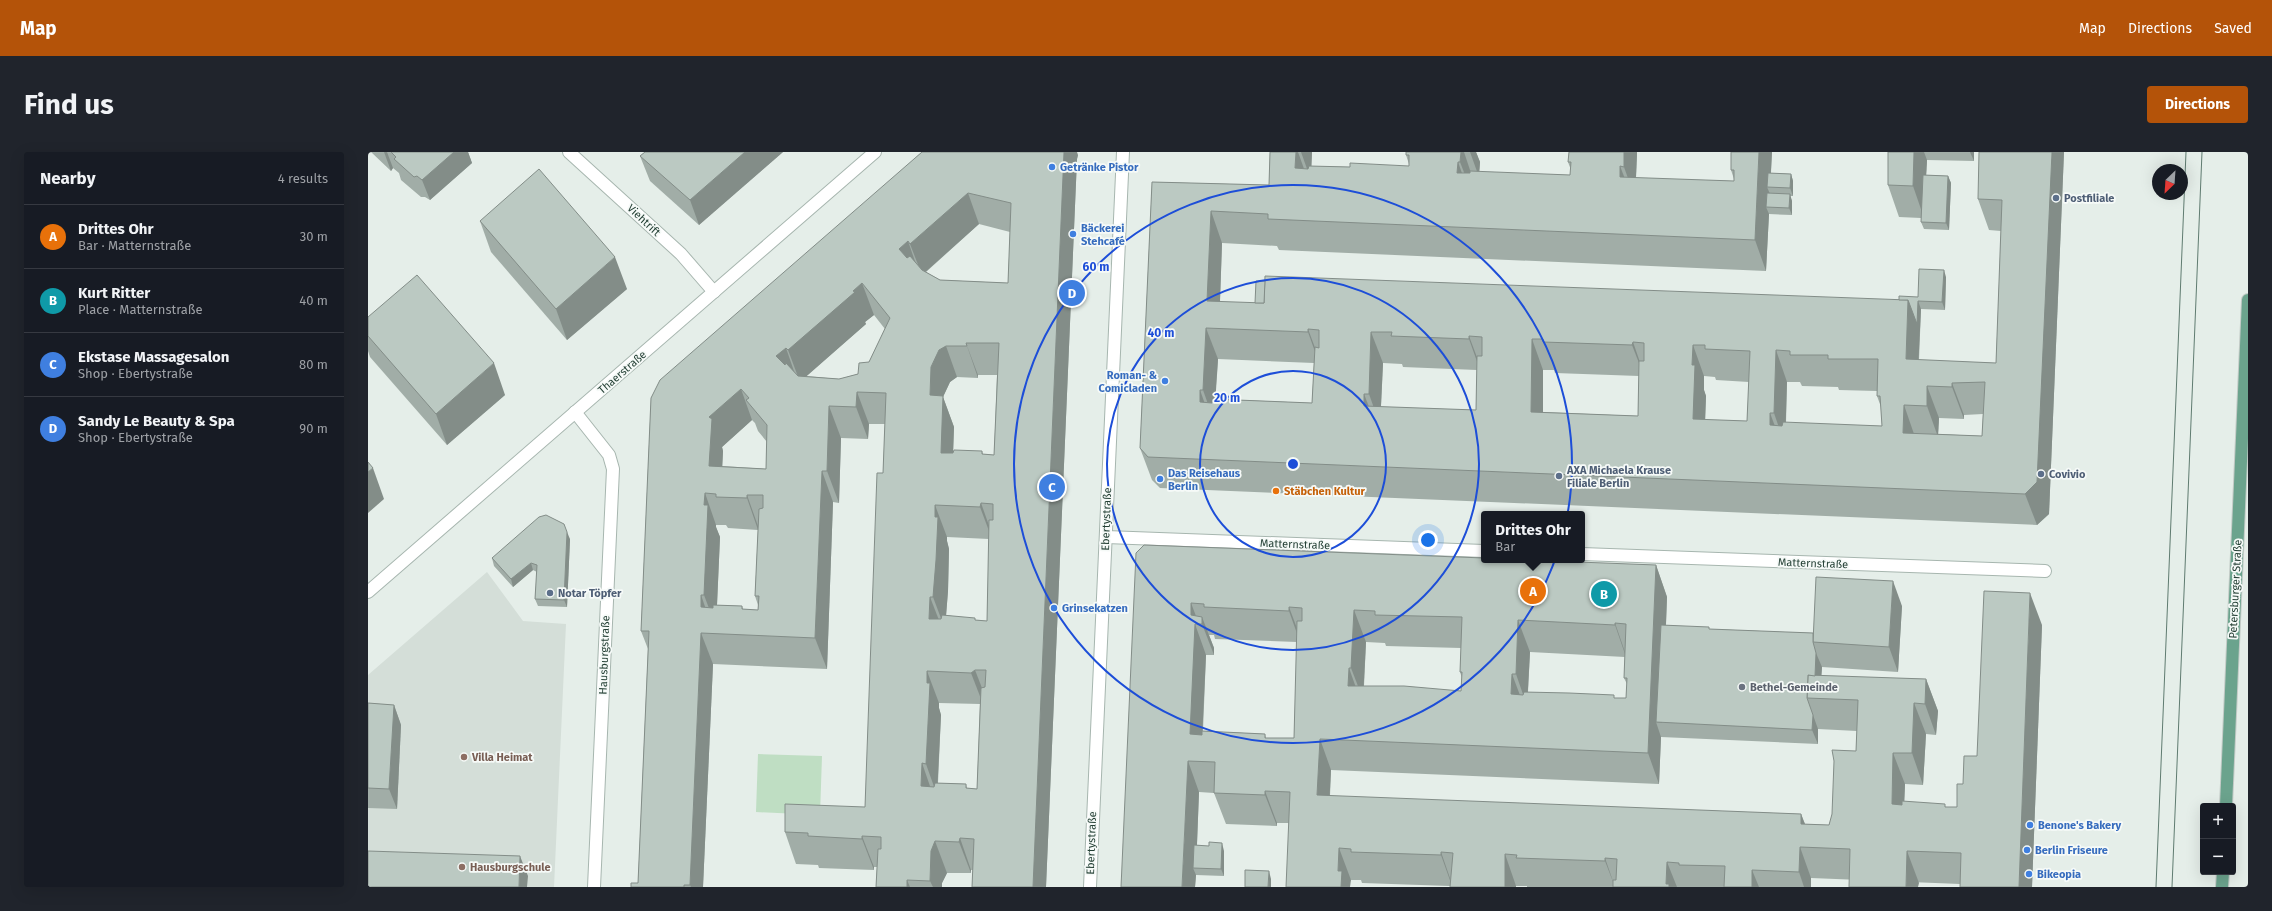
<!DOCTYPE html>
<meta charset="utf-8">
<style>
:root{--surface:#171b24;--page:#20242c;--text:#f1f3f6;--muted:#9ea1a6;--line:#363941;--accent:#b45309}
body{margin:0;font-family:"Fira Sans",sans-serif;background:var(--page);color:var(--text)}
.controls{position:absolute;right:12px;bottom:12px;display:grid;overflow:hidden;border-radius:4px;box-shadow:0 4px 16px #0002}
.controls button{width:36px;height:36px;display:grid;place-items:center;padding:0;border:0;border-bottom:1px solid var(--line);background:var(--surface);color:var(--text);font:20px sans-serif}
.compass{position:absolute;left:1784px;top:12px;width:36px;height:36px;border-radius:50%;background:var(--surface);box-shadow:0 4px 16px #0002;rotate:205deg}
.you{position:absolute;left:1060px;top:388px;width:14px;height:14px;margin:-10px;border:3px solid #fff;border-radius:50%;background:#1a73e8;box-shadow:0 0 0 6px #1a73e833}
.badge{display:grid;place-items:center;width:26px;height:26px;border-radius:50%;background:var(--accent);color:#fff;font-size:13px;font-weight:700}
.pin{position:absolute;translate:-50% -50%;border:2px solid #fff;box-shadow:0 1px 4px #0006}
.popup{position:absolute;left:1113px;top:359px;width:104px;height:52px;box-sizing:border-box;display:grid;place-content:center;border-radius:4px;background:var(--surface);filter:drop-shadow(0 1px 3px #0005);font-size:13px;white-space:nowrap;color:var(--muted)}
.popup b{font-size:15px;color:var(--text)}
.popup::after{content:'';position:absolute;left:50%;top:100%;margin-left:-8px;border:8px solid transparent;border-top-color:var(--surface)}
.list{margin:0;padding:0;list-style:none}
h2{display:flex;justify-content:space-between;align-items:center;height:52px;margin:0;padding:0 16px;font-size:17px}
h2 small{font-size:13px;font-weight:400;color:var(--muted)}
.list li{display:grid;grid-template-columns:26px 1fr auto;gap:12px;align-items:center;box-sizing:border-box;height:64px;padding:0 16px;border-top:1px solid var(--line)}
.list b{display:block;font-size:15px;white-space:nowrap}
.list p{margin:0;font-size:13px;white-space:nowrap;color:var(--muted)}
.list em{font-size:13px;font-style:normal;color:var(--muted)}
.map{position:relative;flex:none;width:1880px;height:735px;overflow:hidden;border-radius:4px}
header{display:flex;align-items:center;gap:24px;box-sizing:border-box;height:56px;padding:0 20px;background:var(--accent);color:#fff}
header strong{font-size:19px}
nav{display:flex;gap:22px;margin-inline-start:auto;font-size:14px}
.intro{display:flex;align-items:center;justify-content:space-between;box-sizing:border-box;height:96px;padding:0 24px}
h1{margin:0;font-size:28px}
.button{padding:10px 18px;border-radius:4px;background:var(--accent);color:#fff;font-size:14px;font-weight:700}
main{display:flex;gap:24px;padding:0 24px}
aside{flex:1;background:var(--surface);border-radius:4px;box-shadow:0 4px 16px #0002}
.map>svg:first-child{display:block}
.built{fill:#d4ded8}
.green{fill:#bfdec3}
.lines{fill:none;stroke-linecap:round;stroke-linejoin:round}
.minor-casing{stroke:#a7b6af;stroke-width:14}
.tertiary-casing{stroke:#a7b6af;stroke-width:14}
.primary-casing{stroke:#c2cac6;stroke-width:14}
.minor{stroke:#fff;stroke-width:12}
.tertiary{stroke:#fff;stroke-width:12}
.primary{stroke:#6ba38d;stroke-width:12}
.tram{stroke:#5f7b70;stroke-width:1}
.wall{fill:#a1ada7;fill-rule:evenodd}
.shaded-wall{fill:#838d88}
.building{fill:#bbc9c2;stroke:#838d88;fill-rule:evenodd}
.ring{fill:none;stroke:#1d4ed8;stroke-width:2}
.shop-dot{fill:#3f7fe0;stroke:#f6faf8;stroke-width:1.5}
.service-dot{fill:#5c6f8a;stroke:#f6faf8;stroke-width:1.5}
.food-dot{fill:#e8710a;stroke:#f6faf8;stroke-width:1.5}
.worship-dot{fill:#6b7280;stroke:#f6faf8;stroke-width:1.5}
.education-dot{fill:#8d6e63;stroke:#f6faf8;stroke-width:1.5}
.labels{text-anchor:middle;stroke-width:3.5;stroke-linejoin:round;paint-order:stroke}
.shop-label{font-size:11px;font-weight:bold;fill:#366cbe;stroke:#f6faf8;text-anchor:start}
.service-label{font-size:11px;font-weight:bold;fill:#4e5e75;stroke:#f6faf8;text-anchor:start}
.street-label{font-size:11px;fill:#244035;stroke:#f6faf8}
.food-label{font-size:11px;font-weight:bold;fill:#c56008;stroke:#f6faf8;text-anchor:start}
.worship-label{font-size:11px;font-weight:bold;fill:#5b616d;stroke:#f6faf8;text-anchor:start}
.education-label{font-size:11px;font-weight:bold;fill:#785e54;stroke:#f6faf8;text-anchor:start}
.centre{fill:#1d4ed8;stroke:#f6faf8;stroke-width:2}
.ring-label{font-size:12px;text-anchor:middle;font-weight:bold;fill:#1d4ed8;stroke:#f6faf8;stroke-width:3.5;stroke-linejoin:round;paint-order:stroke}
</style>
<header>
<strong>Map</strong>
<nav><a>Map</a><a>Directions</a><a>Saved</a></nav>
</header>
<div class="intro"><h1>Find us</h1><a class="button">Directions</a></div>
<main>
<aside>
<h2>Nearby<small>4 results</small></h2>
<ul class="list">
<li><span class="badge" style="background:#e8710a">A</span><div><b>Drittes Ohr</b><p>Bar · Matternstraße</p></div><em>30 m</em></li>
<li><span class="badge" style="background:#0f9aa8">B</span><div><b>Kurt Ritter</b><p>Place · Matternstraße</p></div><em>40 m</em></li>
<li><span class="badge" style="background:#3f7fe0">C</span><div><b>Ekstase Massagesalon</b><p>Shop · Ebertystraße</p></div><em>80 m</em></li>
<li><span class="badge" style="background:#3f7fe0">D</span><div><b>Sandy Le Beauty &amp; Spa</b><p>Shop · Ebertystraße</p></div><em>90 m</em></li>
</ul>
</aside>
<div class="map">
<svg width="1880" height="735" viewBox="0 0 1880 735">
<rect width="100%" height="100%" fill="#e5eee9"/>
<path class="built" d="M119,420L155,469L198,472L186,735H0V523Z"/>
<path class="green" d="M390,602L454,604L452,663L388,660Z"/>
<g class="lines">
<g class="minor-casing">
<g id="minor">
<path d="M201,0L313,102L346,140"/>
<path d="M207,260L241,303L245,317L226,735"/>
<path d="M738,385L1116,399"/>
<path d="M1214,402L1677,419"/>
</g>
</g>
<g class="tertiary-casing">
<g id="tertiary">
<path d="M0,440L507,0"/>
<path d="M722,735L755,0"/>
</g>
</g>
<g class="primary-casing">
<g id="primary">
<path d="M1858,654L1880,148"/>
<path d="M1854,735L1855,720"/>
</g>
</g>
<use href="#minor" class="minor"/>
<use href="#tertiary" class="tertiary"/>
<use href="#primary" class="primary"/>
<g class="tram">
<path d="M1788,735L1818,0"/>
<path d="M1804,735L1834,0"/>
</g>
</g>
<g class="wall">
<path d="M3,0H100L104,11L62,48L57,45H53L33,28L31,21L25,16L23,19Z"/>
<path d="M277,0H415L331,73L282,29L272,4Z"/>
<path d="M554,0L710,3L709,7L678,735H604L605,718H603V721H579L574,731V735H508L509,715H506V718L451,716L450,713L428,712L417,680L497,655L515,321L517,272H501L500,287L473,286L471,351L465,350L459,517L345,512L335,735H263L270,731L280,497L273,479L283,246ZM611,72L642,80L640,131L572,128L558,120ZM506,163L517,177L501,210L490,222L471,227L438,224L498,172L497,170ZM610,223H629L626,303L615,302L614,299L585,301L586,275L575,245L582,230L589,225L610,226ZM384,268L387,271L390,279L399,290L398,317L354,314L355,299L354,295ZM348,373H358L360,376L390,378L387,444L390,453V458L375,457L374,454L349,453L352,385L348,375ZM579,385L621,387L619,469L608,468L578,463L580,439L581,397L579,389ZM571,551L612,552L609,637L599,636L598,632L570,631L573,563L571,556Z"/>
<path d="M902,0H944L943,14L982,15L1041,14V12L1038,3V0H1108L1112,10L1111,20L1202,23L1203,18L1200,10L1201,0H1269V2L1268,26L1366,29V27L1363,18V0H1404L1403,21L1423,22L1425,29V44H1422L1424,49V63L1401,62L1398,119L911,98L909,94L854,91L852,150L887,151L1531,148L1550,145L1578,125L1577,158L1553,157L1551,208L1628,211L1633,79L1621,78L1610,47L1696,0L1681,362L1669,373L792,336L784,328L772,296L784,30L901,33ZM850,207L946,211L944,251L847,247ZM1015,211L1034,212L1035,215L1109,218L1108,258L1013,255ZM1175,218H1186L1187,221L1271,224L1270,264L1175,260ZM1336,224L1347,225L1348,228L1381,230L1379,269L1337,268L1338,244L1336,238ZM1419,230H1432L1434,234L1470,235L1471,238L1509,239V244L1513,255L1514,274L1418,271ZM1615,262L1614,284L1570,282L1571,266L1596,267V263Z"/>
<path d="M1520,0H1606V9L1559,8L1558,23L1580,24L1583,31L1581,78L1556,77L1553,70V66L1531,65L1520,33Z"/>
<path d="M112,69L259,137L199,188L123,100Z"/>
<path d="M0,165L137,243L79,293L2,205L0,199Z"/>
<path d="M202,387L199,455L170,454L167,447L169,420L165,418L145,435L126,414L124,406Z"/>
<path d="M768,401L1288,413L1299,445L1298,473L1342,477L1445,481L1534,454L1530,520L1454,515L1453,524L1558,527L1570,559L1568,583L1558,582L1555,633L1537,632L1536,650L1579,655H1589L1595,632L1674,473L1664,735H1592V732L1443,726V735H1159V734H1082L994,731L993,728H983L920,671H909V674L858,672L846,641L831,640L829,693L856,699V724L828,723L827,735ZM841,483H846L847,487L929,490L926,586H898L897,582L835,579L838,503H846V496ZM998,490L1017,491L1018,494L1093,496L1092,520L1094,526L1093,539L996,534ZM1162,500L1257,505L1256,526L1259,532L1258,546H1246L1160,540ZM1450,577L1489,579L1488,599L1461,673L1437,672L1433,662L962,644L963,618L1291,632L1293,585L1450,592Z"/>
<path d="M0,551L26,553L33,573L29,657L0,656Z"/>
</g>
<g class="shaded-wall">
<path d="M16,0H19L25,16L23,19Z"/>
<path d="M86,0H100L104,11L62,48L54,28Z"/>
<path d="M377,0H415L331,73L322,48Z"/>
<path d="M696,0H709L710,3L709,7L678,735H665Z"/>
<path d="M928,0H930L940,28L927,16Z"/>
<path d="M933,0H944L943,28Z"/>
<path d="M1093,0H1096L1104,24V41L1092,10Z"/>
<path d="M1102,0H1108L1112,10L1111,25Z"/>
<path d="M1256,0H1269V2L1267,46L1256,15Z"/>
<path d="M1391,0H1404L1402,35H1399L1402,42L1398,55L1401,62L1398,119L1387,88Z"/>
<path d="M1546,0H1556L1559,8L1556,66L1545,34Z"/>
<path d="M1602,0H1606V9Z"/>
<path d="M1684,0H1696L1681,362L1669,373L1657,342Z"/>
<path d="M1090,10L1101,41L1089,21Z"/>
<path d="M1252,14L1264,45L1252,25Z"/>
<path d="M1423,22L1425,29V44L1422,36Z"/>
<path d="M1580,24L1583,31L1581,78L1578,71Z"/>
<path d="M600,41L611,72L554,123L542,92Z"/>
<path d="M1422,42L1424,49V63L1421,56Z"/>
<path d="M843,59L854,91L851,176L839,149Z"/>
<path d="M540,89L551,121L531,97Z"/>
<path d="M247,105L259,137L199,188L188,157Z"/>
<path d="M1576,118L1578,125L1577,158L1574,150Z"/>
<path d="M494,131L506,163L497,170L498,172L432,230L420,198Z"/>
<path d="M1540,148L1550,149L1553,157L1549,239L1538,207Z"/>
<path d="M838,176L850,207L846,269L835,238Z"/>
<path d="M940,177L952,209L951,211L940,180Z"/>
<path d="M1003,180L1015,211L1012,273L1001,242Z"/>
<path d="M1101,184L1113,216L1112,218L1101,187Z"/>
<path d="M1164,187L1175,218V291L1163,260Z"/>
<path d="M1265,190L1276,222V224L1264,193Z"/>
<path d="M598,191L610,223V226L599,194Z"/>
<path d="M1325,193L1336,224V238L1338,244L1336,299L1325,267L1324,213Z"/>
<path d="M578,194L589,225L582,230L575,245L586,275L584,332L573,301L562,243L563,215L571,198Z"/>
<path d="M418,196L429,228L408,204Z"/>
<path d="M1408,198L1419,230L1417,293L1406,261Z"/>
<path d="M126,211L137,243L79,293L68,262Z"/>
<path d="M1584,231L1596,263V267L1584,235Z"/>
<path d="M1559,234L1571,266L1570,285L1559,254Z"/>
<path d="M373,237L384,268L354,295L355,299L353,345L341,314V265Z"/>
<path d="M832,238L843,269L832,250Z"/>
<path d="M489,240L501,272L500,287L488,255Z"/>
<path d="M996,242L1008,273L996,254Z"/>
<path d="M1536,253L1547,285L1535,281Z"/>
<path d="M461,254L473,286L471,351L459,319Z"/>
<path d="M1402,261L1414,293L1402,273Z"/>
<path d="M5,316L16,347L0,361V320Z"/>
<path d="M454,319L465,350L459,517L447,486Z"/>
<path d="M337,341L348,373V375L352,385L348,475L336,443V353Z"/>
<path d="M379,343L390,374V378L379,346Z"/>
<path d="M613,351L624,382V387L612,355Z"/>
<path d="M567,353L579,385V389L581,397L580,439L577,477L565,445Z"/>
<path d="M199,380L202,387L199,455L196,448Z"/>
<path d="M163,411L165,418L145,435L143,427Z"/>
<path d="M1288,413L1299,445L1294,571L1288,570L1293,585L1291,632L1280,601Z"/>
<path d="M1525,429L1534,454L1530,520L1521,495Z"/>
<path d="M1662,441L1674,473L1664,735H1651Z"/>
<path d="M333,443L344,475L333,455Z"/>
<path d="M562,445L574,476L561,467Z"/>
<path d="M823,451L831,472H827L838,503L833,609L822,582Z"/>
<path d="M921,455L933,487L932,490L921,459Z"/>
<path d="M986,458L998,490L995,547L983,516Z"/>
<path d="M834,465L846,496V503L834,472Z"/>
<path d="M1150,468L1162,500L1159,554L1148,522Z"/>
<path d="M1247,471L1258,503V505L1247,473Z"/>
<path d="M333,481L345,512L335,735H323L322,733Z"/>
<path d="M1448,501L1454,515L1452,546H1446Z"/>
<path d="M981,516L992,547L980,534Z"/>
<path d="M607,518L619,549L615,552L603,521Z"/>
<path d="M559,519L571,551V556L573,563L569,643L558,612Z"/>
<path d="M1144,522L1156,554L1143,542Z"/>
<path d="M1558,527L1570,559L1568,583L1557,552Z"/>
<path d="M1546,551L1558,582L1555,633L1544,601Z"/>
<path d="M26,553L33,573L29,657L21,637Z"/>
<path d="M1445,563L1450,577V592L1444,578Z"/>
<path d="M952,587L963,618L960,675L949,643Z"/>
<path d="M1525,601L1537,632L1535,684L1524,652Z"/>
<path d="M820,609L831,640L828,716H825L828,723L827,735H814Z"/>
<path d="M554,611L565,643L553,634Z"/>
<path d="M897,639L909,671V674L897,643Z"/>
<path d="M1433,662L1445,693L1433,672Z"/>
<path d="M494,684L506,715V718L494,687Z"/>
<path d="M592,686L603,718V721L591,690Z"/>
<path d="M567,689L579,721L574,731V735H565L562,729L563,699Z"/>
<path d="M854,691L856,699V724L853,717Z"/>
<path d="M1432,695L1443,726V735H1436L1431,720Z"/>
<path d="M971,696L983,728L982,735H973L970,719Z"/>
<path d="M1539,699L1551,731L1550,735H1538Z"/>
<path d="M1073,700L1084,732V734L1073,703Z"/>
<path d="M1137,702L1148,734V735H1137Z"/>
<path d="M152,704L160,724L159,735H151Z"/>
<path d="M1237,706L1247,735L1237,709Z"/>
<path d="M1299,710L1309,735H1299L1298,732Z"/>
<path d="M1384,718L1391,735H1384Z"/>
<path d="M901,719L903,727V735H900Z"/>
<path d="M539,728L542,735H539Z"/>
</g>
<g class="building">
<path d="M23,0H86L54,28L49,24L46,25L26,7L28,5Z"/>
<path d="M277,0H377L322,48L272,4Z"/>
<path d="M554,0H696L665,735H604L606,687L592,686L591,690L567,689L563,699L562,729L539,728V735H508L510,697H513V685L494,684V687L440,684V681L417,680V652L497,655L509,321H515L518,241L489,240L488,255L461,254L459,319H454L447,486L333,481L322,733H316V735H263V731H270L281,479H273L283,246L292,228ZM600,41L643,51L640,131L572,128L554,118L542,104L539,106L531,97L540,89L542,92ZM494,131L522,166L501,210L491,211L490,222L471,227L430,224L418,211L417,213L408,204L418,196L420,198L487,140L485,139ZM598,191H631L626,303L614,302V299L586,298L585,301H573L575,244L562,243L563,215L571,198L578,194H599ZM373,237L381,246L378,248L399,273L398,317L341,314L344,267L341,265ZM337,341L348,342V345L379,346V343H395V356L391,357L389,400L387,444H391L390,458L374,457V454L345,453V456L333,455V443H336L340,353H336ZM613,351L625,352V368H621L619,469L607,468V466L574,463L573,467H561L562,445H565L568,408L570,365H567V353L612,355ZM607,518H618L617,535L613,536L609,637L598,636V632L567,631L566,635L553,634L554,611L558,612L562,531H559V519L603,521Z"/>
<path d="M902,0H928L927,16L940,17L941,14L982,15V11L1041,14V3H1038V0H1093L1092,10H1090L1089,21H1102V19L1202,23L1203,10H1200L1201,0H1256V15L1252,14V25L1366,29V18H1363V0H1391L1387,88L900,67V62L843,59L839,149L896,151L897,124L1540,148L1538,207L1628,211L1634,48L1610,47L1611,0H1684L1669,330L1657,342L780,305L772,296L784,30L901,33ZM838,176L940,180V177L951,178V196L947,195L944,251L844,247V251L832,250V238H835ZM1003,180H1024L1023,184L1101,187V184L1114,185V204H1109L1108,258L996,254V242H1001ZM1164,187H1175V190L1264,193L1265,190L1276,191V209H1271L1270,264L1163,260ZM1325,193H1337V197L1382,199L1379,269L1325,267L1327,213H1324ZM1408,198L1422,199V203H1460V207H1510L1509,244H1512L1514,274L1415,270L1414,274L1402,273V261H1406ZM1617,230L1614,284L1535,281L1536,253L1559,254V234L1584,235V231Z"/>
<path d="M1520,0H1546L1545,34L1520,33Z"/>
<path d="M171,17L247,105L188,157L112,69Z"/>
<path d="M1400,21L1423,22L1422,36L1399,35Z"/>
<path d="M1555,23L1580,24L1578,71L1553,70Z"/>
<path d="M1399,41L1422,42L1421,56L1398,55Z"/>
<path d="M1551,117L1576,118L1574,150L1550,149L1549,172L1540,148H1531V144L1550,145Z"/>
<path d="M49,123L126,211L68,262L0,184V165Z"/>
<path d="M888,129H897L896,151H887Z"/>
<path d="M0,310L5,316L0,320Z"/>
<path d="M178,363L196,372L199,380L196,448L167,447L169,413L163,411L143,427L124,406L171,365Z"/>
<path d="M776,393L1116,406V408H1158L1288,413L1280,601L952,587L949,643L1433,662V672L1461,673L1464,662L1466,609L1464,598L1488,599L1490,548L1439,546L1440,523L1558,527L1557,552L1546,551L1544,601H1525L1524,652L1534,653V649L1577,652V655H1589V632H1595L1596,604H1609L1616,439L1662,441L1651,735H1592L1593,701L1539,699L1538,735H1481L1482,697L1432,695L1431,720L1384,718V735H1356L1357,714L1311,713V711L1299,710L1298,732H1301V735H1245V728H1248L1249,707L1237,706V709L1148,706L1149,703L1137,702V735H1082L1085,701L1073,700V703L983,700V697L971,696L970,719H974L973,735H918L922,640L897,639V643L846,641L847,610L820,609L814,735H753L768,401ZM823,451L836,452V455L921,459V455L934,456V469H929L926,586H897V582L834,579V583L822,582L827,472H834V465L823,463ZM986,458L1007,459V463L1094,465L1092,520H1094L1093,539L1036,534H980L981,516H983ZM1150,468L1247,473V471L1258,472L1256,526H1259L1258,546H1246V543L1201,541L1156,540L1155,543L1143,542L1144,522H1148Z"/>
<path d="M1448,425L1525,429L1521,495L1445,490Z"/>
<path d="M1293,473L1341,475V477L1445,481V490L1448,501L1447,524L1440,523L1439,546L1445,563L1444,578L1288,570Z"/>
<path d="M0,551L26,553L21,637L0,636Z"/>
<path d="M841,690L854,691L853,717L825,716L826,693L841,694Z"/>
<path d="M0,699L152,704L151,735H0Z"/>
<path d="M877,718L901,719L900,735H877Z"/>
</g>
<g class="ring">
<circle cx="925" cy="312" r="93"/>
<circle cx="925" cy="312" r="186"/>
<circle cx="925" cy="312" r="279"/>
</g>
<g class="shop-dot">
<circle cx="684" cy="15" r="4"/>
<circle cx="705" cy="82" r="4"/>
<circle cx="797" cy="229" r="4"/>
<circle cx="792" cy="327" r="4"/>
<circle cx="686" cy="456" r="4"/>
<circle cx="1662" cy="673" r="4"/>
<circle cx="1659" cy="698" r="4"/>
<circle cx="1661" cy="722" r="4"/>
</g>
<g class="service-dot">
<circle cx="1688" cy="46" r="4"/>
<circle cx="1673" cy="322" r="4"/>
<circle cx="1191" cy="324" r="4"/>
<circle cx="182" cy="441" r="4"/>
</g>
<circle class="food-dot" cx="908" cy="339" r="4"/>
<circle class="worship-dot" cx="1374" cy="535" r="4"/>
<g class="education-dot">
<circle cx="96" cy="605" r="4"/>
<circle cx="94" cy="715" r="4"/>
</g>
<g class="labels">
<g class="shop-label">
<text x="692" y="19">Getränke Pistor</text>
<text x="713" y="80">Bäckerei<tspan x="713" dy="13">Stehcafé</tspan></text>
<text x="789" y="227" text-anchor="end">Roman- &amp;<tspan x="789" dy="13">Comicladen</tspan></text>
<text x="800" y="325">Das Reisehaus<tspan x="800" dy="13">Berlin</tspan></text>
<text x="694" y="460">Grinsekatzen</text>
<text x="1670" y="677">Benone's Bakery</text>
<text x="1667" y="702">Berlin Friseure</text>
<text x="1669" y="726">Bikeopia</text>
</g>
<g class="service-label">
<text x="1696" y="50">Postfiliale</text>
<text x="1199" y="322">AXA Michaela Krause<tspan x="1199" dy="13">Filiale Berlin</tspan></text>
<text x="1681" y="326">Covivio</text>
<text x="190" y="445">Notar Töpfer</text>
</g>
<g class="street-label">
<text transform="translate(276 68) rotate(43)" y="4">Viehtrift</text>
<text transform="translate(254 220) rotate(-41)" y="4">Thaerstraße</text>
<text transform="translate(738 367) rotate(-88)" y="4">Ebertystraße</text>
<text transform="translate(927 392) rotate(2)" y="4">Matternstraße</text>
<text transform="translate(1445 411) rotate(2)" y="4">Matternstraße</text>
<text transform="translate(1867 437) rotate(-87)" y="4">Petersburger Straße</text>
<text transform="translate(236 503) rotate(-88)" y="4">Hausburgstraße</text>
<text transform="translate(723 691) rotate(-88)" y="4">Ebertystraße</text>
</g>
<g class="food-label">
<text x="916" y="343">Stäbchen Kultur</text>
</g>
<g class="worship-label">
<text x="1382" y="539">Bethel-Gemeinde</text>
</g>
<g class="education-label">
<text x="104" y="609">Villa Heimat</text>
<text x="102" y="719">Hausburgschule</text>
</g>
</g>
<circle cx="925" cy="312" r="6" class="centre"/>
<g class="ring-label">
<text x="728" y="119">60 m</text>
<text x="793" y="185">40 m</text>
<text x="859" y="250">20 m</text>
</g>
</svg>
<div class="controls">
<button>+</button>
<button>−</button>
</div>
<svg class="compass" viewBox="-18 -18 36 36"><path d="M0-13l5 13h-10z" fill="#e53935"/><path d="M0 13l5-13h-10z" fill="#9ea1a6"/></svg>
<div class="you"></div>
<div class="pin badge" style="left:1165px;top:439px;background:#e8710a">A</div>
<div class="popup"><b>Drittes Ohr</b>Bar</div>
<div class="pin badge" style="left:1236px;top:442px;background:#0f9aa8">B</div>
<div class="pin badge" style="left:684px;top:335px;background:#3f7fe0">C</div>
<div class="pin badge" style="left:704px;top:141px;background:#3f7fe0">D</div>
</div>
</main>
